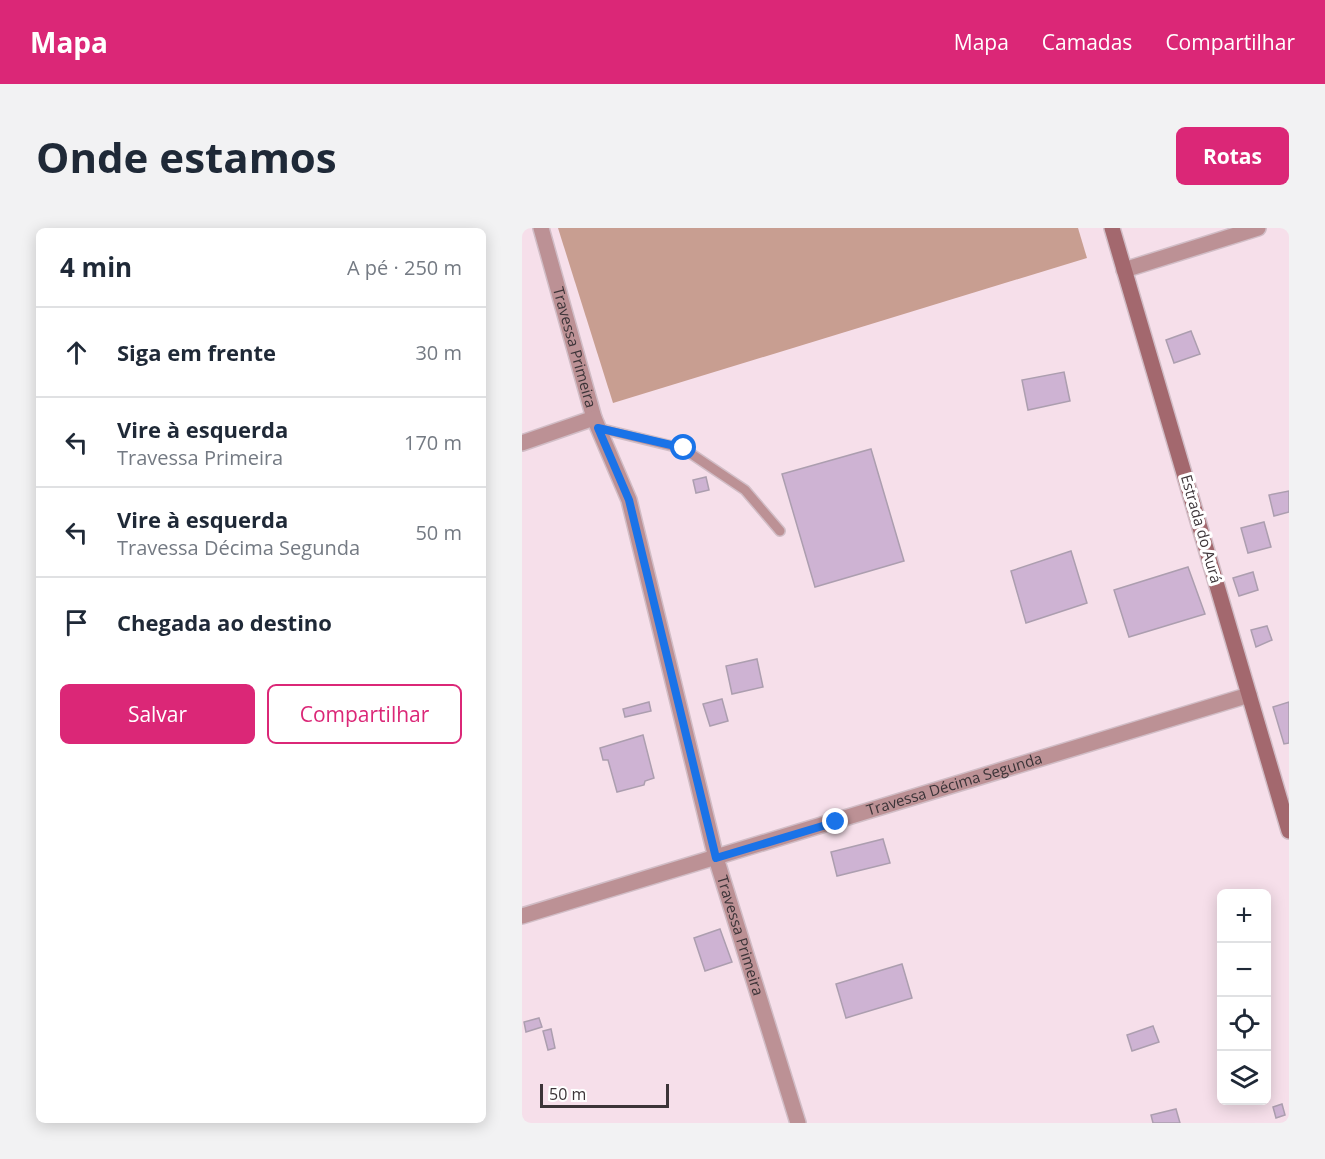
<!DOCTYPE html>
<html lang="pt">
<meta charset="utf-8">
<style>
:root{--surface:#fff;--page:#f2f2f3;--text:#1f2937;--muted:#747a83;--line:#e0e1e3;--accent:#db2777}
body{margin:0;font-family:"Open Sans",sans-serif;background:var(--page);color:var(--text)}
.controls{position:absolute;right:18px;bottom:18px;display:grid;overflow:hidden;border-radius:9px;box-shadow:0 3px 15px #0003}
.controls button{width:54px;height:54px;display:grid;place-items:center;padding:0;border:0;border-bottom:2px solid var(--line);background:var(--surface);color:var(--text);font:30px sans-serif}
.scale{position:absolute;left:18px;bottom:15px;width:129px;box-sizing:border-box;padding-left:6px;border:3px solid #3c3438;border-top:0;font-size:16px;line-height:21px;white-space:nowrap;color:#3c3438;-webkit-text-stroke:4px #fff;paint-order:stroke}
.stop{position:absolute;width:18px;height:18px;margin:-14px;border:4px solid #1a73e8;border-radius:50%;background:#fff}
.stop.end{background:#1a73e8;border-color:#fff;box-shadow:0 2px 6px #0008}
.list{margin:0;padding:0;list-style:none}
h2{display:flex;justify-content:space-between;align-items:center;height:78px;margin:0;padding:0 24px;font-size:26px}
h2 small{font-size:20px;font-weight:400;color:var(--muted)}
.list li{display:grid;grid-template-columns:39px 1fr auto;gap:18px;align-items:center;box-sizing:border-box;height:90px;padding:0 24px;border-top:2px solid var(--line)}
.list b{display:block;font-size:22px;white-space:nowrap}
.list p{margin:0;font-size:20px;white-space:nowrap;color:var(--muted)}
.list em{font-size:20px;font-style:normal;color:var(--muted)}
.actions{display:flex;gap:12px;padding:18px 24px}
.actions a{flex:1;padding:14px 0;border:2px solid var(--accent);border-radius:9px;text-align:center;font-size:21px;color:var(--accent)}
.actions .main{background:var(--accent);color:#fff}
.icon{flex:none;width:33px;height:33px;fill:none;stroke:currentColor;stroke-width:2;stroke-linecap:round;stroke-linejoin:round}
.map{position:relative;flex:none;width:767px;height:895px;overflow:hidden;border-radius:9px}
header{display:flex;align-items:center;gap:36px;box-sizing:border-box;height:84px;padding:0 30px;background:var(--accent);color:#fff}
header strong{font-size:28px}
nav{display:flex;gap:33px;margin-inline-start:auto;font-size:21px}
.intro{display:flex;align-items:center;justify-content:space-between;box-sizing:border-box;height:144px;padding:0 36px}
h1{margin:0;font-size:42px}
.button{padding:15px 27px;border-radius:9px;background:var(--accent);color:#fff;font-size:21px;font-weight:700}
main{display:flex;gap:36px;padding:0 36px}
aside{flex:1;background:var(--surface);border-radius:9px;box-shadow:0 3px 15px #0003}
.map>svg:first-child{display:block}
.forest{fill:#c89e91}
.building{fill:#ceb3d3;stroke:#ac9eaf;stroke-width:1.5}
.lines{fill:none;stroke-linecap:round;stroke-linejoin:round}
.lane-casing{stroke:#d1bdc6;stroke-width:12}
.street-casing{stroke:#d1bdc6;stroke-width:18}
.secondary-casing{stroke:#d1bdc6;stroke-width:18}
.lane{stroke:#bc9195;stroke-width:9}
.street{stroke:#bc9195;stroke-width:15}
.secondary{stroke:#a3686e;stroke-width:15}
.route{stroke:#1a73e8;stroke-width:8}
.labels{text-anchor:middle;stroke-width:6;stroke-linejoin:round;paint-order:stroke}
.street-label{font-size:15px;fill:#3c3438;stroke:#fff}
</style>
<header>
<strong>Mapa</strong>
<nav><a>Mapa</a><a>Camadas</a><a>Compartilhar</a></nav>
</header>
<div class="intro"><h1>Onde estamos</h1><a class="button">Rotas</a></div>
<main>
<aside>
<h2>4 min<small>A pé · 250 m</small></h2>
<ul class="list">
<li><svg class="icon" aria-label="ahead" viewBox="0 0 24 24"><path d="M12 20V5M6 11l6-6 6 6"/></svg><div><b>Siga em frente</b></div><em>30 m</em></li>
<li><svg class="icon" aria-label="left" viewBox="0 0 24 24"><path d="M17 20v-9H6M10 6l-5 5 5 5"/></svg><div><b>Vire à esquerda</b><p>Travessa Primeira</p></div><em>170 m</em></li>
<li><svg class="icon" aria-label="left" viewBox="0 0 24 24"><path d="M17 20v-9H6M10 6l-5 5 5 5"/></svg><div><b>Vire à esquerda</b><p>Travessa Décima Segunda</p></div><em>50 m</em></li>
<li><svg class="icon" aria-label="arrive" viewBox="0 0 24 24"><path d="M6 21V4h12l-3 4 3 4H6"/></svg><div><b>Chegada ao destino</b></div></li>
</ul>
<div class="actions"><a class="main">Salvar</a><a>Compartilhar</a></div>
</aside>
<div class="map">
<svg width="767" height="895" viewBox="0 0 767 895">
<rect width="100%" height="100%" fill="#f6dfea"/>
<path class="forest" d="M36,0H556L565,30L91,175Z"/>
<g class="building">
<path d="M669,103L678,126L652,135L644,112Z"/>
<path d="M542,144L548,173L506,182L500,152Z"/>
<path d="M349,221L382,333L293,359L260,246Z"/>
<path d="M184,249L187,262L174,265L171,252Z"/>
<path d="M767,263V284L752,288L747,267Z"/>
<path d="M742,294L749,319L726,325L719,300Z"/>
<path d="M549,323L565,375L504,395L489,343Z"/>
<path d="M666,339L683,386L607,409L592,362Z"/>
<path d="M731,344L736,362L717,368L711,350Z"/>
<path d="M745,398L750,412L734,419L729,402Z"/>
<path d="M235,431L241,459L210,466L204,438Z"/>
<path d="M200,471L206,493L188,498L181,476Z"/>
<path d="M127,474L129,483L103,489L101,481Z"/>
<path d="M767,474V515L762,516L751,479Z"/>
<path d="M121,507L132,550L123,553L122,557L95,564L86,532H81L78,520Z"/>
<path d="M361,611L368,635L315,648L309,624Z"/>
<path d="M198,701L210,734L183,743L172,710Z"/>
<path d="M380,736L390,770L324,790L314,756Z"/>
<path d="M17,790L20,799L4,804L2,794Z"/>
<path d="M631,798L637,814L610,823L605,807Z"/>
<path d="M29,801L33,820L26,822L21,803Z"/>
<path d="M760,876L763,887L754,890L751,879Z"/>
<path d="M654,881L658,895H631L629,887Z"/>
</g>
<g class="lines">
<g class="lane-casing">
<path id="lane" d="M76,200L162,221L223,262L258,303"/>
</g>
<g class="street-casing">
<g id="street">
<path id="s1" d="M19,0L72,190L107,272L194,630L276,895"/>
<path d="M602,42L736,0"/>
<path d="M0,215L72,190"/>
<path id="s2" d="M0,688L727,467"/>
</g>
</g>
<g class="secondary-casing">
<path id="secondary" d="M590,0L767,603"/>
</g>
<use href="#lane" class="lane"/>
<use href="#street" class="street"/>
<use href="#secondary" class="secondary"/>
</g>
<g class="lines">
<path class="route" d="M162,220L76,200L107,272L194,630L314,594"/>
</g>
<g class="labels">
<g class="street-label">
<text dy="5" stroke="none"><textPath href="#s1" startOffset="124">Travessa Primeira</textPath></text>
<text transform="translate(679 301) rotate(74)" y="5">Estrada do Aurá</text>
<text dy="5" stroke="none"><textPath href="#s2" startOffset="452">Travessa Décima Segunda</textPath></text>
<text dy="5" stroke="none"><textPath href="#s1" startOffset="736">Travessa Primeira</textPath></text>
</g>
</g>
</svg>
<div class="controls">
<button>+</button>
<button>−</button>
<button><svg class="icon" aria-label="locate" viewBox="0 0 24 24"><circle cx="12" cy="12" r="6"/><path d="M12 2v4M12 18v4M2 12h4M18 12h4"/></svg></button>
<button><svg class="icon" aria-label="layers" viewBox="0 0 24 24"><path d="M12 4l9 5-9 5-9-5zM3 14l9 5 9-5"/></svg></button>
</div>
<div class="scale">50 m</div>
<div class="stop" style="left:162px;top:220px"></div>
<div class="stop end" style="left:314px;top:594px"></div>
</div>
</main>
